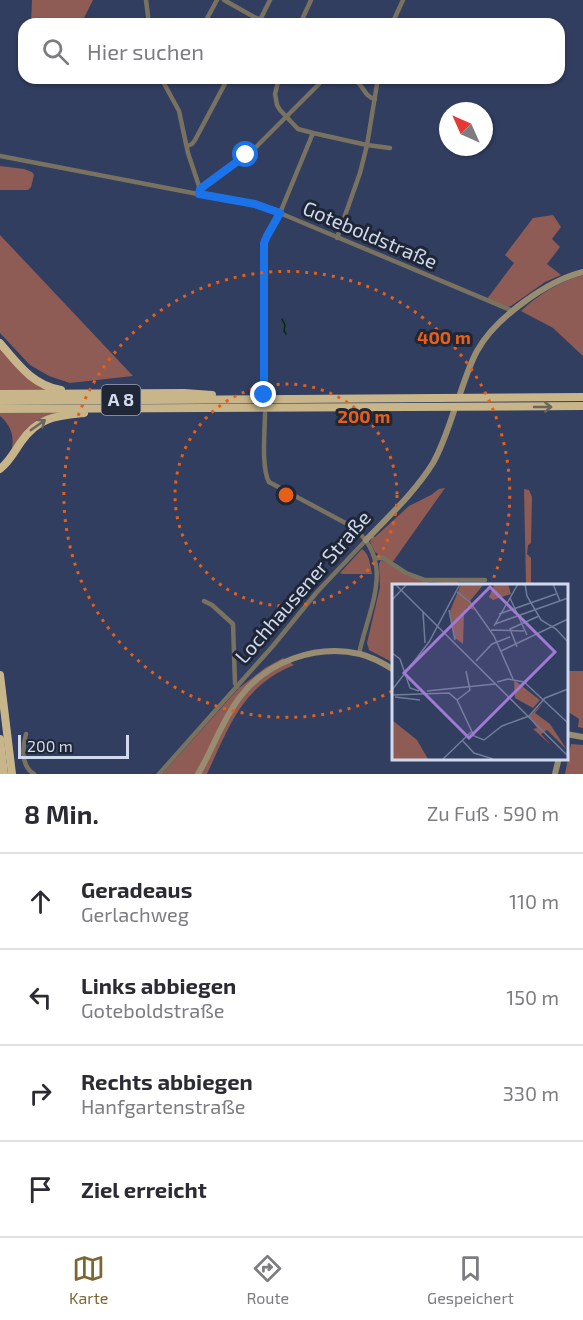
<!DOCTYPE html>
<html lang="de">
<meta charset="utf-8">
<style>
:root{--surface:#fff;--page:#f2f2f3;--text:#2b2b33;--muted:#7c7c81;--line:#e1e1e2;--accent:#7c6733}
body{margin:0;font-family:"Exo 2",sans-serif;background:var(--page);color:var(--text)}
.compass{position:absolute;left:439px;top:102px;width:54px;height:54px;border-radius:50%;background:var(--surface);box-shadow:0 2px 4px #0004;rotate:315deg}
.scale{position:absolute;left:18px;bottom:15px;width:111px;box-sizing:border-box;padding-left:6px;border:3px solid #d0d9ee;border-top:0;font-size:16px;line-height:21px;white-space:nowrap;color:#d0d9ee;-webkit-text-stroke:4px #1f2635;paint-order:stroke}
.stop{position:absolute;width:18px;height:18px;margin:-14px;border:4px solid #1a73e8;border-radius:50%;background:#fff}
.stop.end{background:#1a73e8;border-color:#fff;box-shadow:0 2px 6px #0008}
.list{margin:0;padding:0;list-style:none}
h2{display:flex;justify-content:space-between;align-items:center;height:78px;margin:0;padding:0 24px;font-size:26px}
h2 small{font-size:20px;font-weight:400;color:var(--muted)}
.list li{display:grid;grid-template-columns:39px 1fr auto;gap:18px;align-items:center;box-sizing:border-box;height:96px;padding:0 24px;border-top:2px solid var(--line)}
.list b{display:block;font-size:22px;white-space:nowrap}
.list p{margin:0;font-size:20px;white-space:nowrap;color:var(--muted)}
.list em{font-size:20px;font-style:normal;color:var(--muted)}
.icon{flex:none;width:33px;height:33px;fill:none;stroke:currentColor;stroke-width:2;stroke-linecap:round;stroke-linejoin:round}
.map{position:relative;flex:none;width:583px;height:774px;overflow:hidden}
.search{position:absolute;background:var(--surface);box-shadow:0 2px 4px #0004;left:18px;right:18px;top:18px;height:66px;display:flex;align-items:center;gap:15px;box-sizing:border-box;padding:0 21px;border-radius:18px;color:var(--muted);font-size:22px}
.sheet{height:462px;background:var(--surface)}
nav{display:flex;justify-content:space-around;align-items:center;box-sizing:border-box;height:84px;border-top:2px solid var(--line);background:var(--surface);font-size:16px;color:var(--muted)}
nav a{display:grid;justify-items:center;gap:3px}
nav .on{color:var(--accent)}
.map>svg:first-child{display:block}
.green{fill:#8f5b55}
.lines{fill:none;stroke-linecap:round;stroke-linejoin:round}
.stream{stroke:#002d09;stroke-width:1.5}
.street{stroke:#797260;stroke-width:4.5}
.secondary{stroke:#998d71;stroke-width:6}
.highway{stroke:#c8b58a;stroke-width:8}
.oneway{stroke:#6b665b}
.route{stroke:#1a73e8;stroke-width:8}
.ring{fill:none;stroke:#e75f17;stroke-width:3;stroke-dasharray:3 6}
.labels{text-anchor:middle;stroke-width:6;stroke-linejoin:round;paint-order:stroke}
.shield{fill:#1f2635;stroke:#9ba3b6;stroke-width:1.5}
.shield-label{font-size:18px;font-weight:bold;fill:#d0d9ee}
.street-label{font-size:20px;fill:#d0d9ee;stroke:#1f2635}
.inset-road{fill:none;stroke:#717c99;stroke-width:1.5}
.view{fill:#a17ad4;fill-opacity:0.15;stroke:#a17ad4;stroke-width:3}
.inset-edge{fill:none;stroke:#d0d9ee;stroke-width:3}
.centre{fill:#e75f17;stroke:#1f2635;stroke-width:3}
.ring-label{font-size:18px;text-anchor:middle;font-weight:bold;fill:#e75f17;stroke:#1f2635;stroke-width:6;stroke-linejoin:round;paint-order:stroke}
</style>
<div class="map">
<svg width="583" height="774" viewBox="0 0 583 774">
<rect width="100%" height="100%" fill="#313e60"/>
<g class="green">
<path d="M32,0H93L81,24H31Z"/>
<path d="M0,166L24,169L32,172L34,175L31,187L28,190H0Z"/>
<path d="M553,215L561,227L552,239L560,247L547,264L561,275L545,282L511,306L507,307L487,299L514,263L505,255L533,218Z"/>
<path d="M0,235L133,376L70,383L49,376L30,365L0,333Z"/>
<path d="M583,275V356L553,328L521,311C539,294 559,282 583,275Z"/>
<path d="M0,347L51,391L0,392Z"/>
<path d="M69,412L49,417L11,453C15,438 12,426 0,416V413Z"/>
<path d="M445,488L392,563L375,552L370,542L373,536L375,537L409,506L431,495L439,489Z"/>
<path d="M524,489L529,490L532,497L531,543L528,545L527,554L531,558V585H526Z"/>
<path d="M362,549C370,554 370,566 372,574H342L340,573Z"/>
<path d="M381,560L420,580L430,583L458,581L457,585H394V663L369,650L367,643L380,587L379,564Z"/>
<path d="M283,658L294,665C242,686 229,727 207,774H162L239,688L265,668Z"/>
<path d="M567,671H583V728L578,727L579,719L567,711Z"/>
<path d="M571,744L583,745V774H565Z"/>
</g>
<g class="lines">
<path class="stream" d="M282,319L285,325L284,331L286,334"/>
<g class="street">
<path d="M146,0L149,24"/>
<path d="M224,0L256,18L275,24"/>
<path d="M204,24L217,0"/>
<path d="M258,24L270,0"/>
<path d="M300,24L311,0"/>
<path d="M392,24L403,0"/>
<path d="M161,78L179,111L188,153L200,189L199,192"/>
<path d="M279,78L275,94L277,105L280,110L298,129L313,133L367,145L390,148"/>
<path d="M357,82C364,87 365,97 375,99"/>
<path d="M187,146L192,144L195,140L228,78"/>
<path d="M0,156L255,205L275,211L513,311"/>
<path d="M200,189L256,147L325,78"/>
<path d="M337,238L360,173L367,145L378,78"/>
<path d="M264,395V243L267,236L280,213L313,133"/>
<path d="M265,413C265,430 261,468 269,482"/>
<path d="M269,482L351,526C398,561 368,609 359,654"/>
<path d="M375,558H383L406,573L425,580H485"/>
<path d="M204,601L212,605L233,624L235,683L237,687"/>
<path d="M26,734C22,748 21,766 34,774"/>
<path d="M159,774L272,647L317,592L366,540"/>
</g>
<g class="secondary">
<path d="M460,394C465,379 470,364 477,351C495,318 547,281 583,272"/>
<path d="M366,540C389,516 415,492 433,463C442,447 448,429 454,411"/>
<path d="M566,734L583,737"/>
<path d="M198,774C213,749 222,720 240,697C267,661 317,644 360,654C372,657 383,663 394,670"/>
<path d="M555,774L559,758"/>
</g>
<g class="highway">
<path d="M0,343C18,364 32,385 61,390"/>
<path d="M0,394L184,393L212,395"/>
<path d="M0,401L583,397"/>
<path d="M0,409L583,406"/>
<path d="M0,469C10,461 14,452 21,442C38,417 56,416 84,413"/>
<path d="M0,675L12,774"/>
<path d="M0,739L4,774"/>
</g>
</g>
<defs><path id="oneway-shaft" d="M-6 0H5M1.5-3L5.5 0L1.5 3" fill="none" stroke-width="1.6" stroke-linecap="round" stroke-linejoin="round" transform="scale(1.5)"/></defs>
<g class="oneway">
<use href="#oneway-shaft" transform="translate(543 407)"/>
<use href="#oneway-shaft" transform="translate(38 425) rotate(-35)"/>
</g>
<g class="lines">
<path class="route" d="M246,155L200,189L199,194L255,204L280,213L267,236L264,243V395"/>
</g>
<g class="ring">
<circle cx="286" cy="495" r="111"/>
<path d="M392 691A223 223 0 1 1 491 584"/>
</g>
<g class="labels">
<rect class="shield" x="101.5" y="385" width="39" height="30" rx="4.5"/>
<g class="shield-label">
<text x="121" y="406">A 8</text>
</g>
<g class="street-label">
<text transform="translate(370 235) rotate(23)" y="7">Goteboldstraße</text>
<text transform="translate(303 587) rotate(-49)" y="7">Lochhausener Straße</text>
</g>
</g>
<g transform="translate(392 584)">
<rect width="176" height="176" fill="#313e60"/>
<path d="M69,0H92L78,17L82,26L75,23L72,29L71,60L63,54L58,27ZM116,0L119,10L101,16L97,13L102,1ZM122,96L148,116L141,124L123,114ZM152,118L143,129L158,140L175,166L155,146L149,150L159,161L141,145L145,144L137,133ZM0,136L25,156L36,175H0Z" fill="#8f5b55"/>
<path class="inset-road" d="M3,0L176,172M133,0L135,12L149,36L164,45L176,58M161,0L168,17M65,8L78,18L102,52L121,95M118,14L135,51M0,16L15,0M57,26L63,56M31,28L33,59M107,30L164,10M103,40L176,14M102,42L126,0M99,46L132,47M125,63L118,45L147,32M109,67L176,35M0,69L8,75L18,104L27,107M84,77L100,60L118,53M105,98L116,95L132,98L176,139M0,106L37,58L68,0M35,107L103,100M0,111L57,109L65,116L82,152L92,156L110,142L137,132L153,114L176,105M3,113L28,116M65,116L78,106L74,87M70,156L82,169L101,175M51,175L79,148"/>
<path class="view" d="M98,3L163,68L77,154L12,89Z"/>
<rect width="176" height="176" class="inset-edge"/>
</g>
<circle cx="286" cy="495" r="9" class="centre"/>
<g class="ring-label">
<text x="444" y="344">400 m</text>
<text x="364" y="423">200 m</text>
</g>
</svg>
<svg class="compass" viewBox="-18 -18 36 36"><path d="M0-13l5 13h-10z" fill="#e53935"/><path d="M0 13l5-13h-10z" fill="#7c7c81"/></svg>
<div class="scale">200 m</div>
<div class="stop" style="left:246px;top:155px"></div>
<div class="stop end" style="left:264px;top:395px"></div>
<div class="search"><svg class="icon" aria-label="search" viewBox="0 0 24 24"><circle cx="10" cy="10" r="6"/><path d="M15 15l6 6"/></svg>Hier suchen</div>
</div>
<section class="sheet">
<h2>8 Min.<small>Zu Fuß · 590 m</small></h2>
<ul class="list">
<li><svg class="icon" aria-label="ahead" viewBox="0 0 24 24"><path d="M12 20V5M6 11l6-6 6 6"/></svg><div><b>Geradeaus</b><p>Gerlachweg</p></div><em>110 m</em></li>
<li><svg class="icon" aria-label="left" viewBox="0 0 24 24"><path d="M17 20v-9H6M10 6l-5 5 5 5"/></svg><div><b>Links abbiegen</b><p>Goteboldstraße</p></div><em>150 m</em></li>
<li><svg class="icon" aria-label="right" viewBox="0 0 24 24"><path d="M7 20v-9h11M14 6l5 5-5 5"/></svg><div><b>Rechts abbiegen</b><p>Hanfgartenstraße</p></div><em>330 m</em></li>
<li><svg class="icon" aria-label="arrive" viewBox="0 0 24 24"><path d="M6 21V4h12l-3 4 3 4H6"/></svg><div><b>Ziel erreicht</b></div></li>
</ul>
</section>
<nav>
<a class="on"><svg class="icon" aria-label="map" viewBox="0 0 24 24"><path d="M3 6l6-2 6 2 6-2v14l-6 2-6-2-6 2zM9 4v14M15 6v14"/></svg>Karte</a>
<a><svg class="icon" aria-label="directions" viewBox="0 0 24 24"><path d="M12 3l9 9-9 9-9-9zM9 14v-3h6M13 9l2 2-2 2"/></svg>Route</a>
<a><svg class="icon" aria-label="saved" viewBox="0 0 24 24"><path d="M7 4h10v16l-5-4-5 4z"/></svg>Gespeichert</a>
</nav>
